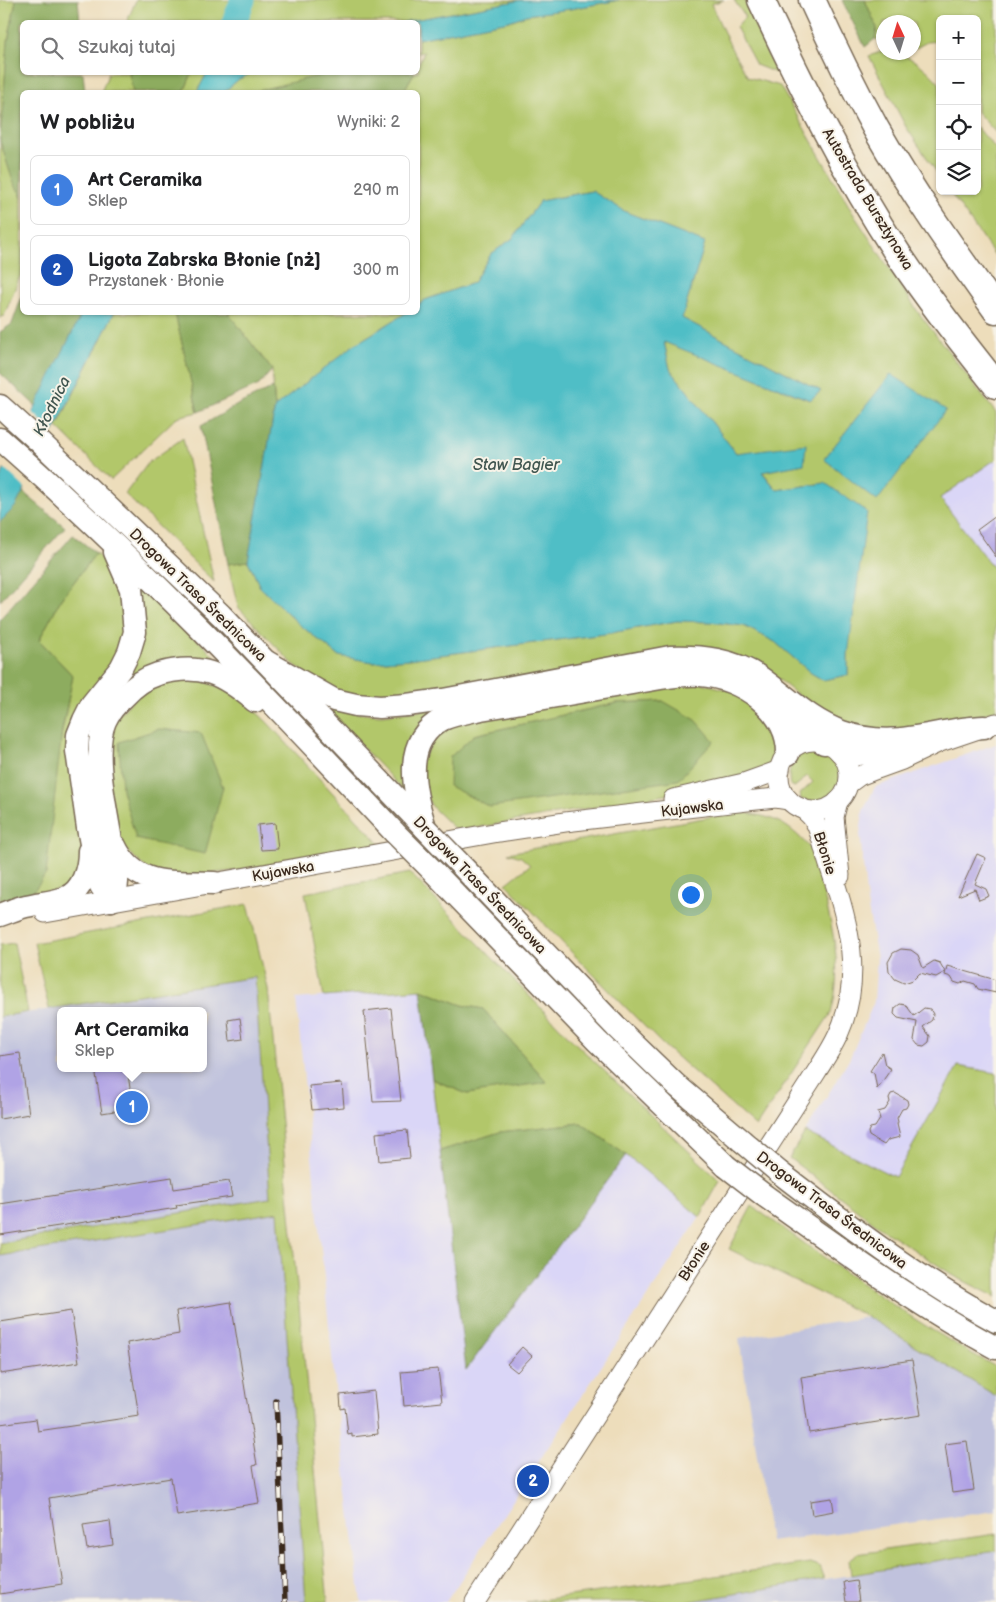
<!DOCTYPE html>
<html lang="pl">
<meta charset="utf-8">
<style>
:root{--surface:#fff;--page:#f2f2f2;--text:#202124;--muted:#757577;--line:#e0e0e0;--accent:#1f6fb2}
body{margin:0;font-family:"Balsamiq Sans",sans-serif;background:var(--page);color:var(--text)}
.controls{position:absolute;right:15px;top:15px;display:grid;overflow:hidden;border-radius:8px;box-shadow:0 1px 4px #0004}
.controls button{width:45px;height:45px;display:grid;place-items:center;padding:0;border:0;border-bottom:1px solid var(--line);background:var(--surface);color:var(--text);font:25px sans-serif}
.compass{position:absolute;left:876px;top:15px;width:45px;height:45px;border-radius:50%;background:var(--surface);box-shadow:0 1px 4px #0004;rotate:356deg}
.you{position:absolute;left:690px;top:894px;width:18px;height:18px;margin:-12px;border:4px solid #fff;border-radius:50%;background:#1a73e8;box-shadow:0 0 0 8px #1a73e833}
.badge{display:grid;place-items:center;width:32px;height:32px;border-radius:50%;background:var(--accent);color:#fff;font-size:16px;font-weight:700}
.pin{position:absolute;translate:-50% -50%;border:2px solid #fff;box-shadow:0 1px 5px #0006}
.popup{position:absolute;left:57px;top:1007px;width:150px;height:65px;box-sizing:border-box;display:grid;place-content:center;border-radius:8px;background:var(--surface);filter:drop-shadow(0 1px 4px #0005);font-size:16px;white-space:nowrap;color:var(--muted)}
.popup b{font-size:19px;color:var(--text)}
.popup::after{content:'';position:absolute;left:50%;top:100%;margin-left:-10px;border:10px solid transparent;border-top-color:var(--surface)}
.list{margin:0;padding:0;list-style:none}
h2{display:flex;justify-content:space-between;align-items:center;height:65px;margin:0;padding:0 20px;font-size:21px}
h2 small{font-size:16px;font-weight:400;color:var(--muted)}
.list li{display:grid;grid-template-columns:32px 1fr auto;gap:15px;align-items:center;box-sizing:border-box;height:70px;margin:0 10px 10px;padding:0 10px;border:1px solid var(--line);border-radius:8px}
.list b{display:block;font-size:19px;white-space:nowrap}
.list p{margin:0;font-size:16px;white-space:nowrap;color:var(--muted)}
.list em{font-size:16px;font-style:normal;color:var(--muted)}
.icon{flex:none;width:28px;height:28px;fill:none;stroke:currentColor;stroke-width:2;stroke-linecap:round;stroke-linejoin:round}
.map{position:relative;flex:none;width:996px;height:1602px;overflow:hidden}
.search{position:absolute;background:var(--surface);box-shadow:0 1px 4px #0004;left:20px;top:20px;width:400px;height:55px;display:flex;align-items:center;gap:12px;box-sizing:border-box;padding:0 18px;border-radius:8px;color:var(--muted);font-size:19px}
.panel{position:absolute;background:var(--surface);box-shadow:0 1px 4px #0004;left:20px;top:90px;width:400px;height:225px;border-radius:8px}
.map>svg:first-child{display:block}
.built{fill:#dad6f7}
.industrial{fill:#c0c2dd;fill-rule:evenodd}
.green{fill:#b2c76b;stroke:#767844;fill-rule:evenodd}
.forest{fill:#8dac5f;stroke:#646b3e}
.water{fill:#4fbec6;stroke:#457472}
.pier{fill:#edddbb}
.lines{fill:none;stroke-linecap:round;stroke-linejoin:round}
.river{stroke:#4fbec6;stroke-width:25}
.building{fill:#b0a3e5}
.minor-casing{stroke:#796955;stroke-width:21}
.major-casing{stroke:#796955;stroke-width:25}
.highway-casing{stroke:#796955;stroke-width:29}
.minor{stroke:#fff;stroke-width:19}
.major{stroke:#fff;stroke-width:22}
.highway{stroke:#fff;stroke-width:26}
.rail-casing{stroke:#3b2a1e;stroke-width:5.5}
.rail{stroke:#f7f3e8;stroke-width:4;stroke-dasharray:11;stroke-linecap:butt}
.major-bridge-casing{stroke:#796955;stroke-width:25;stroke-linecap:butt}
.major-bridge{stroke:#fff;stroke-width:22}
.labels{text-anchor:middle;stroke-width:4;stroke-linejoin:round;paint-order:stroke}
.street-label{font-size:15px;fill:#3b2a1e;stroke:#f7f3e8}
.water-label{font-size:16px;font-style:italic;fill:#415650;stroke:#f7f3e8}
</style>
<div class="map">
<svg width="996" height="1602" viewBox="0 0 996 1602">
<rect width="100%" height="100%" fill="#f7f3e8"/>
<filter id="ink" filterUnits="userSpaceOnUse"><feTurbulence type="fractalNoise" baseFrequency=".02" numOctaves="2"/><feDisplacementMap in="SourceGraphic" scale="10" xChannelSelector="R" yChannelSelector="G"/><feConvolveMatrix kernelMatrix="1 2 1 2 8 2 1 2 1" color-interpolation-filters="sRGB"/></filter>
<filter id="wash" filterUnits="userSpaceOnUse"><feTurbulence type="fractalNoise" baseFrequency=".0096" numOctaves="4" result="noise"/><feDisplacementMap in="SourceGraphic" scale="20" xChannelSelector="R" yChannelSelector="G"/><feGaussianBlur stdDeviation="1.12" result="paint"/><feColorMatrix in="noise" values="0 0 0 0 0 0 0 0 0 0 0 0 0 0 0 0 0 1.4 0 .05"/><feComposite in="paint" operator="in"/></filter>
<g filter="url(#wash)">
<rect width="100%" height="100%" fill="#edddbb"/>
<g class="built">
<path d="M996,459V572L940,498Z"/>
<path d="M996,744V1073L958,1066L895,1177L805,1132L849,1060L874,1002L877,958L867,902L860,834L863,811L875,787Z"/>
<path d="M421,989L466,1369L626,1155L700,1217L446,1602H361L335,1386L296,999Z"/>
</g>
<g class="industrial">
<path d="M255,977L270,1198L0,1243V1017ZM61,1011H203V1068H61Z"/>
<path d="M279,1212L306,1601L0,1602V1256Z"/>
<path d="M868,1317L996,1396V1511L770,1542L739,1338Z"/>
<path d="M996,1551V1602H686L851,1575Z"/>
</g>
<g class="green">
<path d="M0,0H16L8,42L0,141L13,181L22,197V271L4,316L0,318Z"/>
<path d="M136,0H522L403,22H127Z"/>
<path d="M619,0H724L711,4L733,52L748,77L780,86L854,215L918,312L996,413V459L940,498L996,572V710L957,723L879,735L826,718L767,670L504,682L366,700L320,685L291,662L238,607L228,564L248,561L260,587L300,625L339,656L373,662L408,659L605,634L677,621L711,622L744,626L775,642L811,673L823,680L848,675V655L825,483L777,490L762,471L804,464L736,453L670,369L664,341L809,400L821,391L682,318L705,243L626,212L592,191L540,201L513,238L491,254L473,283L425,300L418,305V92H403L414,73L418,72V65L424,52L418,53V39L509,21L526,15L570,9ZM891,375L877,500L824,459Z"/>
<path d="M734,0H745L755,26L776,73L756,65L736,27L745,17Z"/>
<path d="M865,0H996V133L977,112V19H940V41L927,42L914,49V22H884L883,40L875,39L877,28Z"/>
<path d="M883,51L884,52C908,52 924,66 940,84V177L906,127L869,56Z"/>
<path d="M109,73H129L133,92H101Z"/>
<path d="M192,73H207L197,92H184Z"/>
<path d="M252,73H334L260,90L257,92H224L239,79Z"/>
<path d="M977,127L996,149V257L949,191H977Z"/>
<path d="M114,313H175L198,412L177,417L111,480L57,427Z"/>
<path d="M228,313H406L354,345L275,407L272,370Z"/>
<path d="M183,438L214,582L125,494L149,462Z"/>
<path d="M96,553L112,571L123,592L126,641L78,718L85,858L75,886L30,896L73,676L39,640L61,599Z"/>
<path d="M137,579L226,668L136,677L87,783L86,739L128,670Z"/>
<path d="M688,665C697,666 707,665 716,667C758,677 778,703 799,737L794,739C773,699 740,668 691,669C682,669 673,671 664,671L453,708C447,711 440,713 434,716C409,729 401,762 407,788L403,790L321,704L323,702L338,708L356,713L382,715L423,710L651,670Z"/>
<path d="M188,675L237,694L267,722L381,845L235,871L179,876L152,873L120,845L105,762L113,722L144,687Z"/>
<path d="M695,681L739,693L771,722L778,747L775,759L766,769L694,790L457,831L434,809L425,796L420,763L440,729L460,719ZM663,701L474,735L617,703Z"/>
<path d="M817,750C857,761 841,813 801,799L800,794L813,782L807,776L795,787L790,785C786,765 797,751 817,750Z"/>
<path d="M737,812C772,816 786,821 810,848C816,855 818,871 820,881C832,926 844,966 831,1013L756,1127L661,1043L583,964L506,884L530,865L521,857L508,853Z"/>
<path d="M410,873L572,1040L720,1181L700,1217L626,1155L581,1123L500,1132L440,1151L432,1079L467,1094L546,1081L483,1009L462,1005L421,989L324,997L305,893Z"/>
<path d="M248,904L268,989L328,1602H300L306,1601L278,1212L0,1256V1243L270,1198L255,977L49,1009L34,943Z"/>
<path d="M14,943L28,1012L0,1017V945Z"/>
<path d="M958,1066L996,1073V1297L956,1277L881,1228L789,1158L805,1132L895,1177Z"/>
<path d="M752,1206C831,1262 910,1321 996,1367V1396L868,1317L729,1249Z"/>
<path d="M996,1534V1551L851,1575L849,1560L857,1554Z"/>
<path d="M810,1563L819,1566L824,1579L686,1602H526Z"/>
</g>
<g class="forest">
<path d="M16,0H78L80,22H22V72L83,73L85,92H22V197L13,181L0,141L8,42Z"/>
<path d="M842,0H865L877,28L875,39L865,47Z"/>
<path d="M334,72H414V73L403,92H257L260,90Z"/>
<path d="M129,73V72L192,73L184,92H133Z"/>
<path d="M22,296V312L82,313L36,406L0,373V332L12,324Z"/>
<path d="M175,313H228L272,370L259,385L198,412Z"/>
<path d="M273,388L275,407L248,561L228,564L201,426L239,404Z"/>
<path d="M23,492L65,527L0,601V522L15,507Z"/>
<path d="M73,535L96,553L61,599L39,640L73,676L62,730L46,874L30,896L0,903V619Z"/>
<path d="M663,701L696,720L714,741L678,780L490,807L449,786L450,757L474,735L617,703Z"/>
<path d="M159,729L201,733L223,787L205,854L136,839L122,790L119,742Z"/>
<path d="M421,989L462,1005L483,1009L547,1082L467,1094L432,1079Z"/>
<path d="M581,1123L626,1155L466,1370L440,1151L500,1132Z"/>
</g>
<g class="water">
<path d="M522,0H619L570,9L526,15L509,21L418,39V22H403Z"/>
<path d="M207,73V72L252,73L239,79L224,92H197Z"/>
<path d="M592,191L626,212L705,243L682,318L821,391L810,400L664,342L670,369L736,453L806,444L804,464L762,472L777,490L825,483L867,512L848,655V675L823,680L811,673L775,642L744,626L711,622L677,621L605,634L408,659L373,662L339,656L300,625L260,587L248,561L275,407L354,345L406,313L418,312V305L425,300L473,283L491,254L513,238L540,201Z"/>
<path d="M82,313H114L23,492L15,507L0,522V478Z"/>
<path d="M891,374L946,410L877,501L824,459Z"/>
</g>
<path class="pier" d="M31,411L56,434L27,490L3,467Z"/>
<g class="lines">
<path class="river" d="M234,22L243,0"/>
</g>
<g id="blocks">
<g class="building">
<path d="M996,516V557L977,530Z"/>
<path d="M275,823L278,849L261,850L258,825Z"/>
<path d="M977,854L986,858L975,884L986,889L989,896L979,900L975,889L958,896Z"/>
<path d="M901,949L911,950L918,955L923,968L934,961L940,963L945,972L936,977L920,973L913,980L904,983L895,979L889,971L888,962L893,953Z"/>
<path d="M947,966L996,980V993L978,989L975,984L965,981L960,984L954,982L951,977L945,975Z"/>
<path d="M900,1004L906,1005L914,1016L924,1008L930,1009L933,1014L932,1020L923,1027L930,1036L929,1042L924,1046L918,1045L914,1040L917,1022L898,1018L894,1014L895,1008Z"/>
<path d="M391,1008L401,1101L373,1102L364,1011Z"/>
<path d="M240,1018L243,1039L230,1041L228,1020Z"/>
<path d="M882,1052L885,1065L891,1069L877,1089L874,1073L870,1071Z"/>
<path d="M20,1053L29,1114L0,1119V1056Z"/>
<path d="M95,1068H127L133,1108L102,1113Z"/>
<path d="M342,1083L344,1107L312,1110L309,1086Z"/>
<path d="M895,1093L907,1100L908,1104L906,1108L902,1109L897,1118L898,1122L897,1124L900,1137L888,1140L884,1145L869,1136L868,1132L870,1128L875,1127L880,1119L878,1112L885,1110L890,1102L889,1098L891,1094Z"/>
<path d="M407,1130L410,1158L379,1161L376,1133Z"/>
<path d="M172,1177L174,1189L229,1181L232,1197L176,1205L177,1208L0,1235V1204Z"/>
<path d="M231,1302L257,1465L253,1466L259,1503L177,1516L171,1478L49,1498L62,1584L0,1594V1424L36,1419L38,1431L139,1416L127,1343L179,1334L176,1311Z"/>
<path d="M71,1311L79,1362L0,1374V1322Z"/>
<path d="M522,1347L532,1356L517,1372L507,1364Z"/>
<path d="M912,1360L921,1415L809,1433L801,1377Z"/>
<path d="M438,1369L442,1402L404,1406L401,1372Z"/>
<path d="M374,1391L378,1434L352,1437V1434L348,1435L345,1408L341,1409L340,1395Z"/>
<path d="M967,1441L974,1490L952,1493L945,1444Z"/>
<path d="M832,1498L834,1511L812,1515L810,1501Z"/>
<path d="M110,1521L113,1545L87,1549L83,1525Z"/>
<path d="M856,1580L859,1602H846L843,1582Z"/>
</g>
</g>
</g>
<g filter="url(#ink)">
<use href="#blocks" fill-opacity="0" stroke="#796955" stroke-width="1"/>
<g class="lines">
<g class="minor-casing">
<g id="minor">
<circle cx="814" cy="776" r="35"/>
<path d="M839,752L857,756L911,747"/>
<path d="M848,784L859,776L877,769L902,760L940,742L996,723"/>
<path d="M673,799L744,783L780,770"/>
<path d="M838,801L834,817L840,876"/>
<path d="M45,913L499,832L565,822L756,800L776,798L789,800"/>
<path d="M475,1602L817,1071C824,1060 832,1048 838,1035C864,978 849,922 829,865C825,854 820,828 813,819C810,815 806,812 802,808"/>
</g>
</g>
<g class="major-casing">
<g id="major">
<path d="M0,406L41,443L221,615L425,828"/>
<path d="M0,439C140,562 268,697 395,833"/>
<path d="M267,662L334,700L356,705L380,707L407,705L443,700L670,657C702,656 734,659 761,678C787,697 811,721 842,732C897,751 931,729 984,727"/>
<path d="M787,707L807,732L824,743"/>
<path d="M424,824C413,789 402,740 443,719C454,714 468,712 481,709L661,678C674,676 687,674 700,675C740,677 789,710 788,754"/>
<path d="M115,846C135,889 173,881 214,883"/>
<path d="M457,861L616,1027L675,1084L742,1141"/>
<path d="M434,872L597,1041L726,1166"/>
<path d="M111,900C114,895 117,888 117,882C118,869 114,854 111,841C106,809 92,750 105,721C109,712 117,703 124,697C133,687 145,678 158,674C201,662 223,674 255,701"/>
<path d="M111,900L101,886L96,870L88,828L77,751L78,735L84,720L92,704L121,668L129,652L135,632L131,589L115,552"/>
<path d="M0,915C9,912 17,908 26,906C39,903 53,902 65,898C83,891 89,868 89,851"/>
<path d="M780,1173C849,1226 920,1280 996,1321"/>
<path d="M765,1196C840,1249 915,1304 996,1348"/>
</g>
</g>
<g class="highway-casing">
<g id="highway">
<path d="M761,0C802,87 845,173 898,254C928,299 962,342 996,385"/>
<path d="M812,0C832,44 853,87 876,129C912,192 954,251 996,310"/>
</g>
</g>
<use href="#minor" class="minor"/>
<use href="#major" class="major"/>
<use href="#highway" class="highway"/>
<g class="rail-casing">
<path id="rail" d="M276,1401L285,1602"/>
</g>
<use href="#rail" class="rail"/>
<g class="major-bridge-casing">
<g id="major-bridge">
<path d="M425,828L457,861"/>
<path d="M395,833L434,872"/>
<path d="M742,1141L780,1173"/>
<path d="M726,1166L765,1196"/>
</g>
</g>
<use href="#major-bridge" class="major-bridge"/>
</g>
</g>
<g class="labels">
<g class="street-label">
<text transform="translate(868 199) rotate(59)" y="5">Autostrada Bursztynowa</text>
<text transform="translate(198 595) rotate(44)" y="5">Drogowa Trasa Średnicowa</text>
<text transform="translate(692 808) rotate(-7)" y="5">Kujawska</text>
<text transform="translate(825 853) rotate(72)" y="5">Błonie</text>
<text transform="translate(283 871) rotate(-10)" y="5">Kujawska</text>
<text transform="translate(480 885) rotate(46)" y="5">Drogowa Trasa Średnicowa</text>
<text transform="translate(832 1210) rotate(37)" y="5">Drogowa Trasa Średnicowa</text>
<text transform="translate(694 1261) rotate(-57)" y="5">Błonie</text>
</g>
<g class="water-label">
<text transform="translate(51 406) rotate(-64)" y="6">Kłodnica</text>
<text x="516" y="470">Staw Bagier</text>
</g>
</g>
</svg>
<div class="controls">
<button>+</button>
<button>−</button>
<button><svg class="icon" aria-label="locate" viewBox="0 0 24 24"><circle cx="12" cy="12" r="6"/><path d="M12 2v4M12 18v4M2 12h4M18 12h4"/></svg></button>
<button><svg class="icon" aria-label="layers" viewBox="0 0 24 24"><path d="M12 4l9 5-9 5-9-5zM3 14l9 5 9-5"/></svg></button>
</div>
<svg class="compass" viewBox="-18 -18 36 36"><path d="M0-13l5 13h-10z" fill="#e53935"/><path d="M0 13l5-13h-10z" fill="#757577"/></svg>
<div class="you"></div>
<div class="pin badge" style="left:132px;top:1107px;background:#3f7fe0">1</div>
<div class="popup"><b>Art Ceramika</b>Sklep</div>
<div class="pin badge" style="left:533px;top:1481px;background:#1a4fb4">2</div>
<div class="search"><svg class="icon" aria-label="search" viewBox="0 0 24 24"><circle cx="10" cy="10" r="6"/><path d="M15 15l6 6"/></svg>Szukaj tutaj</div>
<section class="panel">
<h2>W pobliżu<small>Wyniki: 2</small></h2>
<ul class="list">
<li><span class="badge" style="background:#3f7fe0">1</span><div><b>Art Ceramika</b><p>Sklep</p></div><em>290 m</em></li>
<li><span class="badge" style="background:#1a4fb4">2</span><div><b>Ligota Zabrska Błonie [nż]</b><p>Przystanek · Błonie</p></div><em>300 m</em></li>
</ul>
</section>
</div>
